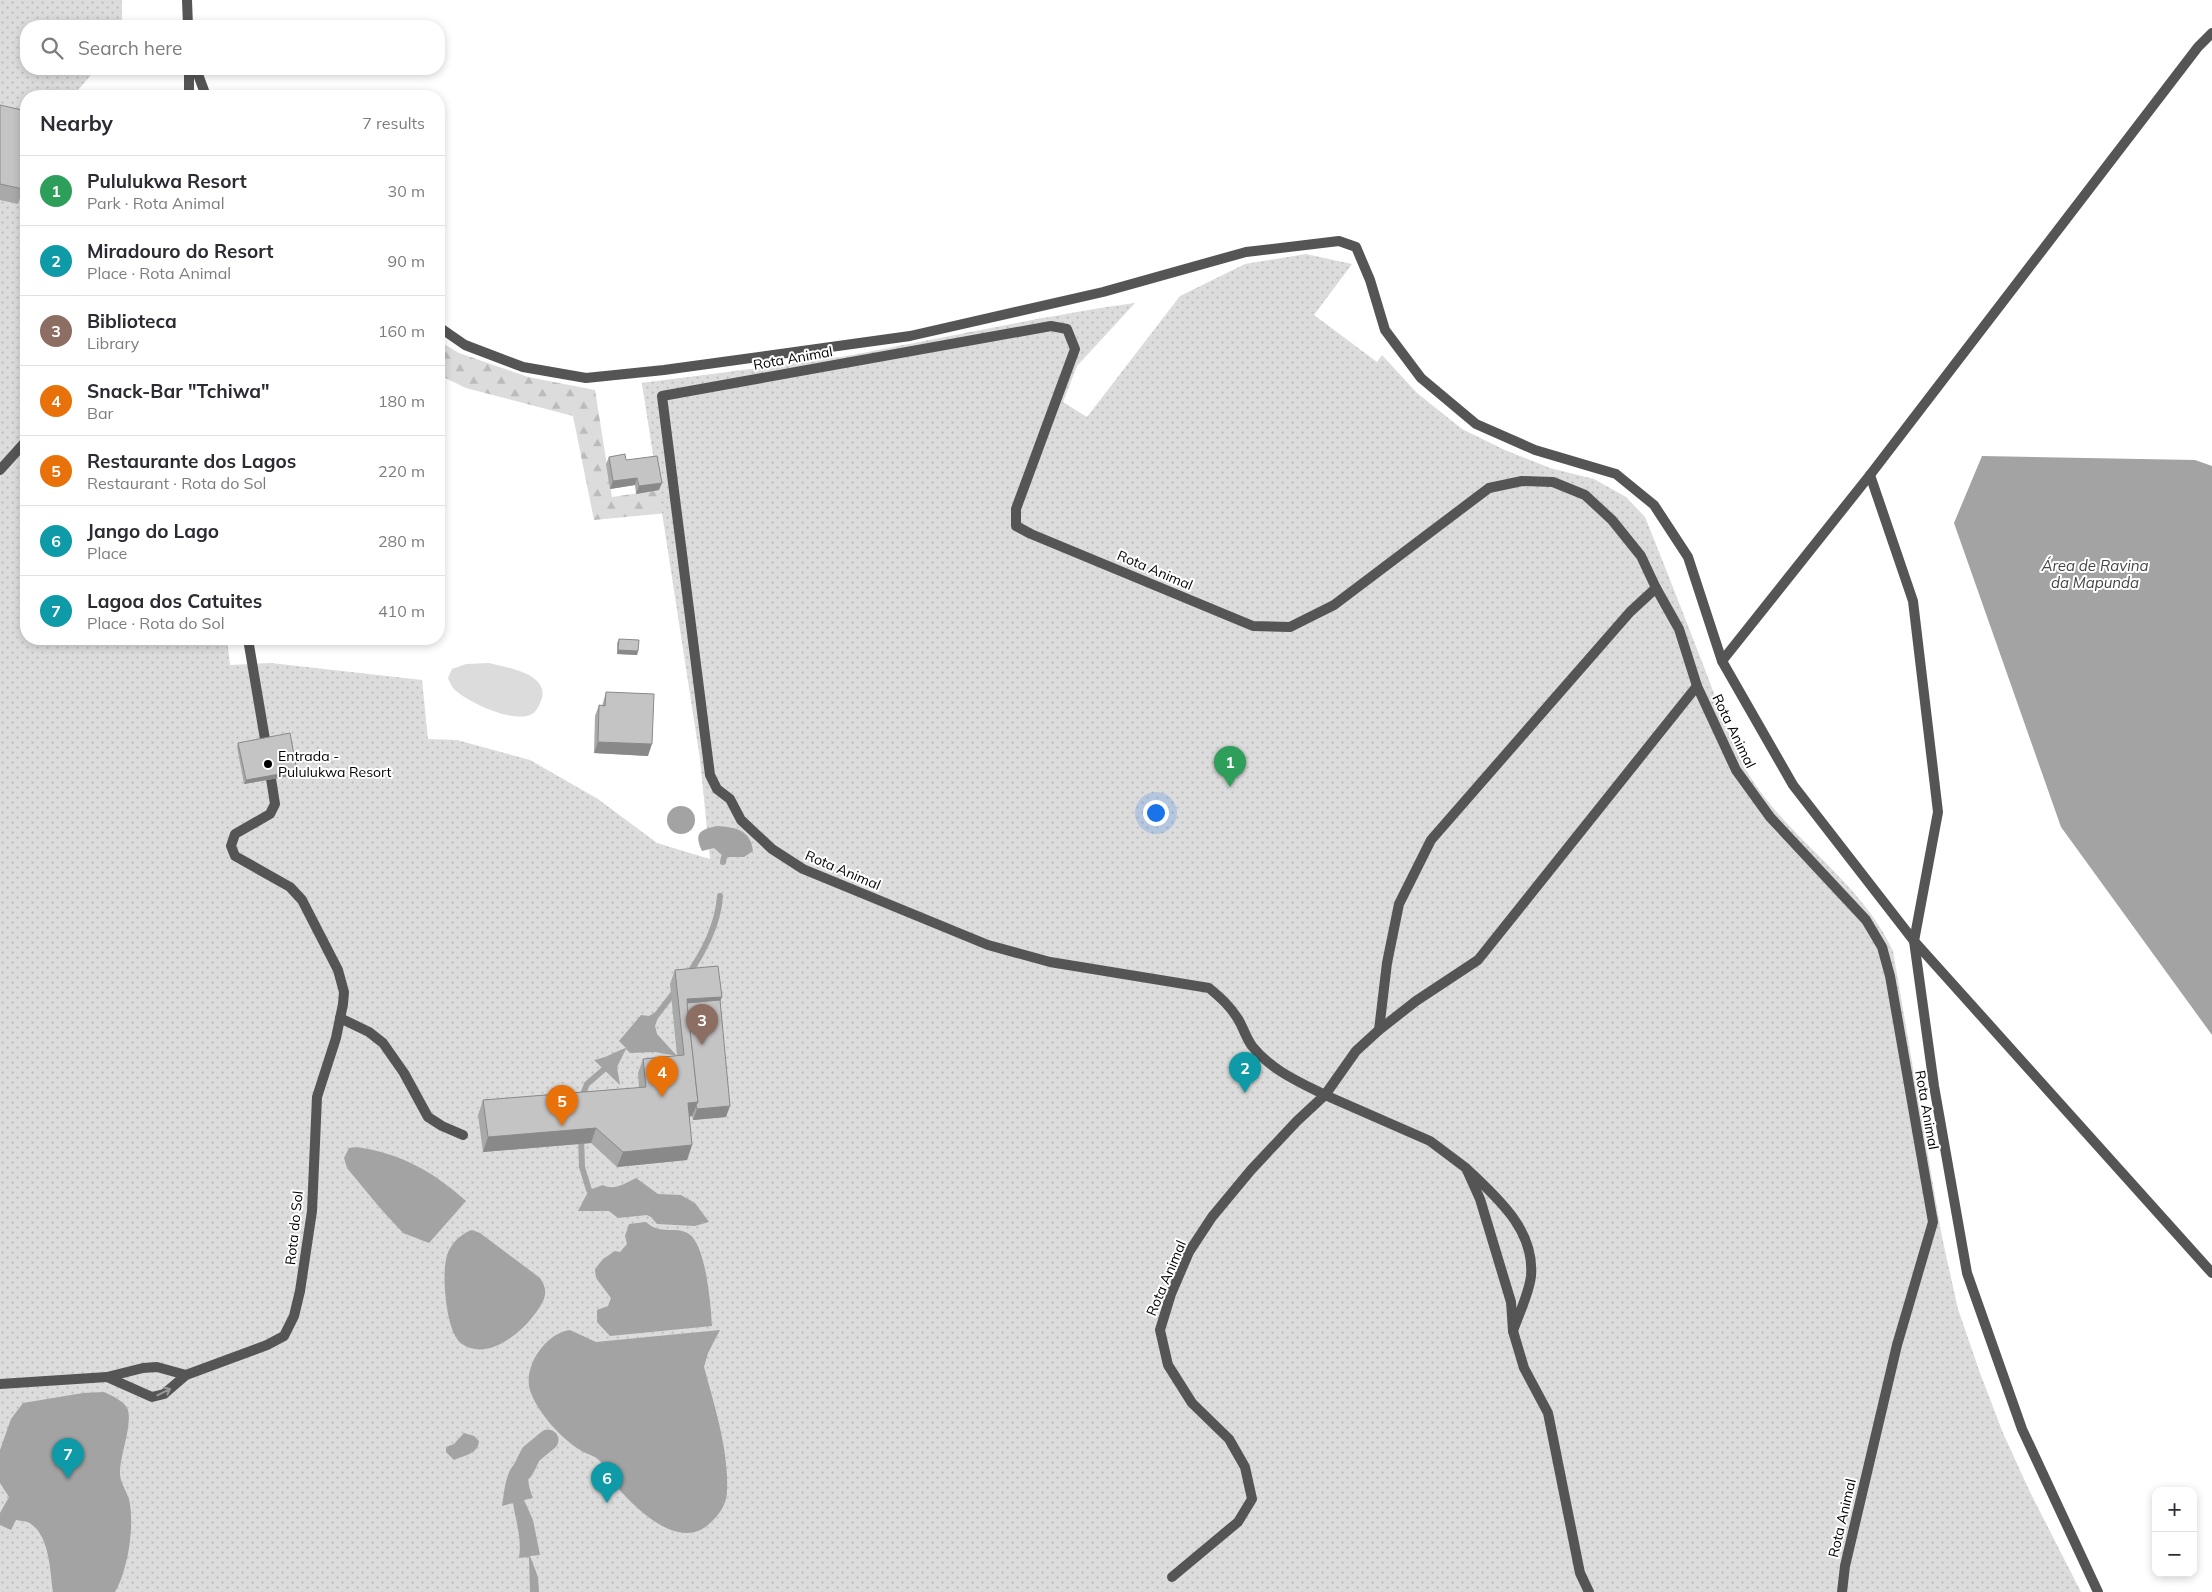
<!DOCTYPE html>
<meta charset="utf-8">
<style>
:root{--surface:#fff;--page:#f2f2f3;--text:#2b2b33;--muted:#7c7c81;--line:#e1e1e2;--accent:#db2777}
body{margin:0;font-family:Mulish,sans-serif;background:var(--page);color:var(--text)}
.controls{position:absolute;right:15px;bottom:15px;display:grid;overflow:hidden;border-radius:10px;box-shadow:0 2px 8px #0003}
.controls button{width:45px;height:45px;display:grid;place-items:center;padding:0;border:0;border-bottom:1px solid var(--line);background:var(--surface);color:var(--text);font:25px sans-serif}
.you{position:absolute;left:1155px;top:812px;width:18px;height:18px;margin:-12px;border:4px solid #fff;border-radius:50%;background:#1a73e8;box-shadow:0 0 0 8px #1a73e833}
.badge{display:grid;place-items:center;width:32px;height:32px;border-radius:50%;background:var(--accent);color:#fff;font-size:16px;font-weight:700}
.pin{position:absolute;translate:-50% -41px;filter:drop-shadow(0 1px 2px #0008)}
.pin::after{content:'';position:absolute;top:26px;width:18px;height:15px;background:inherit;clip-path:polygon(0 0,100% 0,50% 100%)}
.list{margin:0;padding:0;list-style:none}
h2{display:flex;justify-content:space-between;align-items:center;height:65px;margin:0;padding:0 20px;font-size:21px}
h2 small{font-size:16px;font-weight:400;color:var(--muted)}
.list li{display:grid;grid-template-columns:32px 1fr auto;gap:15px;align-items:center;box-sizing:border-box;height:70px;padding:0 20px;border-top:1px solid var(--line)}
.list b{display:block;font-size:19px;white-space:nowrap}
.list p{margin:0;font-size:16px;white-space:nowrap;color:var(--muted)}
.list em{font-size:16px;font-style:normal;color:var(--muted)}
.icon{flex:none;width:28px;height:28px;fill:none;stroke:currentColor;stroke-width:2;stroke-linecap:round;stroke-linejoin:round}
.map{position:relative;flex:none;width:2212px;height:1592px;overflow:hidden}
.search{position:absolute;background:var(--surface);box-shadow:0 2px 8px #0003;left:20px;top:20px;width:425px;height:55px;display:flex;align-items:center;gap:12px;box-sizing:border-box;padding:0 18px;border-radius:20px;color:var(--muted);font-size:19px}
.panel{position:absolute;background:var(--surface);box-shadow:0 2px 8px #0003;left:20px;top:90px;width:425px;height:555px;border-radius:20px}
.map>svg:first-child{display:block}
.green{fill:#dcdcdc}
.forest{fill:url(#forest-firs)}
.park{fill:url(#park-dots)}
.water{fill:#a3a3a3}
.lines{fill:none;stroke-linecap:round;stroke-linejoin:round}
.stream{stroke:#a3a3a3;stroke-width:6}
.canal{stroke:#a3a3a3;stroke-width:21}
.minor{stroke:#555;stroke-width:10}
.wall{fill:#a9a9a9}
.shaded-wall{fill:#898989}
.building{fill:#c4c4c4;stroke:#898989}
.oneway{stroke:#999}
.poi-dot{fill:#000;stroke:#fff;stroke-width:2}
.labels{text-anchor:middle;stroke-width:4;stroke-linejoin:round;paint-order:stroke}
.street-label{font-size:14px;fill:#000;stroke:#fff}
.poi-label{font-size:14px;fill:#000;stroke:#fff;text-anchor:start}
.water-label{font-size:15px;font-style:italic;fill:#444;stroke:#fff}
</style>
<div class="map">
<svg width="2212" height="1592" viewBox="0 0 2212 1592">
<defs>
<pattern id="forest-firs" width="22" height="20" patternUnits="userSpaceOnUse" patternTransform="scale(1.25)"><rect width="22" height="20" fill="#dcdcdc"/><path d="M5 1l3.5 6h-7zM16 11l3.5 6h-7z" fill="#bbb"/></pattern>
<pattern id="park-dots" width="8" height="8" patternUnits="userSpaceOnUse" patternTransform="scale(1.25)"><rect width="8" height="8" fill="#dcdcdc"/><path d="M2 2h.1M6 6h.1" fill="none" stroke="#bbb" stroke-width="1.8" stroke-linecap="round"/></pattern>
</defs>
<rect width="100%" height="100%" fill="#fff"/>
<path class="green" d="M489,663C505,667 548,673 542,698C540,704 537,711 532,714C514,724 466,702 453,688C451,685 449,681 448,678L452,669L466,664Z"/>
<path class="forest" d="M1048,317L699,510L594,520L573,416L466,388L439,375V341L459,353L528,377L595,390L612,497L659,490L642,383L842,357Z"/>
<path class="park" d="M0,0H122V26H26V69H96L73,96H26V639H227L230,665L271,663L422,680L428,739L457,740L530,760L598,799L657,843L710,859L700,759L642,383C708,375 775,368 841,357C940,342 1036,316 1135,303L1077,366L1063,402L1087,417L1180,296L1245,264L1306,254L1352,264L1314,315L1377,362L1382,355L1417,393L1462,429L1505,450L1550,468L1594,479L1626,497L1645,517C1667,571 1688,626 1709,680C1720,710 1733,748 1749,775C1789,840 1861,881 1893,951L1942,1237L1958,1309L1980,1373L2003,1433L2030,1492L2081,1592H0Z"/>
<g class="water">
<path d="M1982,456L2195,460L2212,466V1035L2061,827L1954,523Z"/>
<circle cx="681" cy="820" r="14"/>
<path d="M717,826C735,827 751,830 753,851L744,857H724L714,848L702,851C694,833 699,830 717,826Z"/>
<path d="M661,1009L655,1026L657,1034L677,1056L655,1052L630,1053L626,1049L617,1067L620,1085L594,1060C606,1058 614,1052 626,1048L619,1041L641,1015L649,1016Z"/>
<path d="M357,1147C402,1154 432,1171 466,1201L429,1243L403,1233L380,1208L347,1168L344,1158L349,1148Z"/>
<path d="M636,1178L658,1194L681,1195L695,1203L709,1222L695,1226L657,1224L651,1217L647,1215L618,1218L609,1211H578L589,1190L603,1185C614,1191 626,1183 636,1178Z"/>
<path d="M646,1222C661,1236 675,1225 689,1234C706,1245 711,1306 712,1326L610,1336L597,1322V1310L608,1306L611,1298L596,1278L595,1269L603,1259L615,1251L620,1252L627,1244L625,1236L629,1224Z"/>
<path d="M472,1230L480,1233L540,1278C550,1292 544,1302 534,1315C520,1334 487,1361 462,1344C446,1334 442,1277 446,1260C448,1246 460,1234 472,1230Z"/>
<path d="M570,1330L596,1342L720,1330L708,1353L704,1367C714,1404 729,1451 727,1490C727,1505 719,1515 708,1525C675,1553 626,1500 607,1474C604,1470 603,1465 600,1461C594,1455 586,1454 580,1450C561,1438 539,1414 531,1393C521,1369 545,1333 570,1330Z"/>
<path d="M104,1392C112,1396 125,1401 128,1410C132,1425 121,1453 120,1470C119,1481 126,1490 129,1499C135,1525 128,1570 115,1592H53C50,1572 50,1537 31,1524C28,1521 21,1521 16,1520L11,1530L0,1525V1513L9,1497L0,1483V1450L11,1419L23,1403L83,1393Z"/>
<path d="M464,1433L474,1436L479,1441C478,1454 465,1455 454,1460L446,1452V1447L454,1444Z"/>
<path d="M539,1448C529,1467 524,1477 533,1498L524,1500L533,1520L540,1555L530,1556L538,1577L539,1592H530L529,1557L519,1558C522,1539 516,1522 513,1503L502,1506C507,1472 507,1463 539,1448Z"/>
</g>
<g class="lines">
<g class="stream">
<path d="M723,862L724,857"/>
<path d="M688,975C704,951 718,925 720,896"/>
<path d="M656,1016L676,990"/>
<path d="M581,1099L587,1084L609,1065"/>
<path d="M581,1136L582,1167L589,1190"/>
</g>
<path class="canal" d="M523,1470L531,1454L548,1440"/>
<g class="minor">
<path d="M187,0L188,26"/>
<path d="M196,69L206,96"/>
<path d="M189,96V69"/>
<path d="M439,327L465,345L523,367L586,378L664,370L910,336L1103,292L1246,252L1339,241L1356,247L1370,280L1385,330L1421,378L1476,424L1535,450L1616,474L1654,505L1688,557L1722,661L1793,785L1914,941L2212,1273"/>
<path d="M0,470L26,441"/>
<path d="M1870,475L1913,601L1938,812L1914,941L1934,1086L1967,1273L2022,1429L2098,1592"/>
<path d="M248,639L267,751"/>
<path d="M1722,661L1870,475L2198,47L2212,33"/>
<path d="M340,1018L369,1032L383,1043L404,1073L428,1117L442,1126L463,1135"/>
<path d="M1379,1030L1387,963L1399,904L1431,840L1630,612L1656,588L1679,629L1697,686L1736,770L1770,817L1866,920L1882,947L1890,976L1933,1222L1897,1345L1845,1566L1842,1592"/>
<path d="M1466,1168C1496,1197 1535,1229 1531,1276C1529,1294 1519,1313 1513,1331L1511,1302L1480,1199L1466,1168L1430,1141L1325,1095L1356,1051L1379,1030L1416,1001L1478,960L1697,686"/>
<path d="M1513,1331L1524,1368L1548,1413L1580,1573L1589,1592"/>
<path d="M107,1377L152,1397L164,1394L186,1375L267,1345L284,1336L294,1316L300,1291L312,1211L317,1097L336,1038L343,1004L344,992L338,970L302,900L290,887L235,856L231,846L235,834L270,814L275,804L269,766"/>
<path d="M0,1384L107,1377L143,1368L157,1367L186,1375"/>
<path d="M1172,1577L1238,1522L1252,1499L1245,1467L1229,1439L1192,1403L1168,1365L1160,1330L1171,1294L1189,1252L1212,1217L1251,1170L1297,1121L1325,1095C1299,1082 1271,1070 1252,1046C1246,1038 1243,1027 1238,1019C1230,1006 1221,998 1209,988L1050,962L988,945L803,869L772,849L741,820L730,799L717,789L710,775L662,396L1051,326L1067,329L1075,349L1016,509V526L1031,534L1253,626L1290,627L1334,605L1489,488L1522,481L1553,482L1585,495L1612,520L1641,556L1656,588"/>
</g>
</g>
<g class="wall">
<path d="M0,105L23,189L18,204L0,200Z"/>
<path d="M609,457L626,460L659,490L636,494L635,485L610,489L606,464Z"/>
<path d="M619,639L638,651L637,655L617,654V643Z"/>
<path d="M606,692L648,756L594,753L595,716L599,705L602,706Z"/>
<path d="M238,743L297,771L296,775L244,784L237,747Z"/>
<path d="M675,970L720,1000L726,1117L693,1120L692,1116L689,1117L692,1145L687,1160L617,1167L591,1143L483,1152L478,1115L483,1100L639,1088L638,1073L643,1059L677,1056L670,984Z"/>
</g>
<g class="shaded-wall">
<path d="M637,478L635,485L610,489L613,481Z"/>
<path d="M662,483L659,490L636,494L639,486Z"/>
<path d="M618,650L638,651L637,655L617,654Z"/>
<path d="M598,742L652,744L648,756L594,753Z"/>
<path d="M297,771L296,775L244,784L246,780Z"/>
<path d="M722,997L716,1011L687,1014V999Z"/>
<path d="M698,1102L692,1116L683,1117L688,1103Z"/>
<path d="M730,1106L726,1117L693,1120L697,1109Z"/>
<path d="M596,1128L591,1143L483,1152L488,1137Z"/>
<path d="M692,1145L687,1160L617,1167L623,1152Z"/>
</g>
<g class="building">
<path d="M0,105L26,111V175L23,189L0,184Z"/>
<path d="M625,454L626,460L657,456L662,483L639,486L637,478L613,481L609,457Z"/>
<path d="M619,639L639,640L638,651L618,650Z"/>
<path d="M606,692L654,694L652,744L598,742L599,705L605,706Z"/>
<path d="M290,733L297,771L246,780L238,743Z"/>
<path d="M718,966L722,997L687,999L698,1102L688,1103L692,1145L623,1152L596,1128L488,1137L483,1100L646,1087L643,1059L684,1055L675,970Z"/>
<path d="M720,1000L730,1106L697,1109L696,1105L698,1102L687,1003Z"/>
</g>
<defs><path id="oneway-shaft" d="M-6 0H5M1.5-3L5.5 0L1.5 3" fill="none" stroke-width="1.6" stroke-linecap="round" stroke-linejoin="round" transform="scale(1.25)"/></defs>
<use class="oneway" href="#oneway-shaft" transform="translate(164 1392) rotate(-27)"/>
<circle class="poi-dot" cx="268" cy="764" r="5"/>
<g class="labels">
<g class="street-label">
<text transform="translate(793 358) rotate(-10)" y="5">Rota Animal</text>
<text transform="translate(1155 570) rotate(23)" y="5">Rota Animal</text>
<text transform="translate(1734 731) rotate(64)" y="5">Rota Animal</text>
<text transform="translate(843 870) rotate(23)" y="5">Rota Animal</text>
<text transform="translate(1927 1110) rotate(80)" y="5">Rota Animal</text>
<text transform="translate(294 1228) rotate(-84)" y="5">Rota do Sol</text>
<text transform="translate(1166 1278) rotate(-67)" y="5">Rota Animal</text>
<text transform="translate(1842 1518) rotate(-77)" y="5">Rota Animal</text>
</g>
<g class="poi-label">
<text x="278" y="761">Entrada -<tspan x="278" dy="16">Pululukwa Resort</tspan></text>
</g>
<g class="water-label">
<text x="2095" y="571">Área de Ravina<tspan x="2095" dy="17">da Mapunda</tspan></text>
</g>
</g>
</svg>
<div class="controls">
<button>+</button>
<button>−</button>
</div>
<div class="you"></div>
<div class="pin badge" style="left:1230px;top:787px;background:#2e9e5b">1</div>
<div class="pin badge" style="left:1245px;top:1093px;background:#0f9aa8">2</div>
<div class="pin badge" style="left:702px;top:1045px;background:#8d6e63">3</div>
<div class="pin badge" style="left:662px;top:1097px;background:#e8710a">4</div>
<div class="pin badge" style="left:562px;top:1126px;background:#e8710a">5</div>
<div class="pin badge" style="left:607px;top:1503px;background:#0f9aa8">6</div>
<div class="pin badge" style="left:68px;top:1479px;background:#0f9aa8">7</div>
<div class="search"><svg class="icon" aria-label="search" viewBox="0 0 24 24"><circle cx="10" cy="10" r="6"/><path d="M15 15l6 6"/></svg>Search here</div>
<section class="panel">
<h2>Nearby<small>7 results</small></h2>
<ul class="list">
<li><span class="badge" style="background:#2e9e5b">1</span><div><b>Pululukwa Resort</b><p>Park · Rota Animal</p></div><em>30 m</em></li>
<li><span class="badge" style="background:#0f9aa8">2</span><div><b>Miradouro do Resort</b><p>Place · Rota Animal</p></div><em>90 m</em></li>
<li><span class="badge" style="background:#8d6e63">3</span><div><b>Biblioteca</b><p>Library</p></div><em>160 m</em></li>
<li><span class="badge" style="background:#e8710a">4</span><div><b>Snack-Bar &quot;Tchiwa&quot;</b><p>Bar</p></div><em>180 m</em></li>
<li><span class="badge" style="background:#e8710a">5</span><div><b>Restaurante dos Lagos</b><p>Restaurant · Rota do Sol</p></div><em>220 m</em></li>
<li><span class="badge" style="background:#0f9aa8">6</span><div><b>Jango do Lago</b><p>Place</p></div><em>280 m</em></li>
<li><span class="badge" style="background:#0f9aa8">7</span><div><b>Lagoa dos Catuites</b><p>Place · Rota do Sol</p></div><em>410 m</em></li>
</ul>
</section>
</div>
